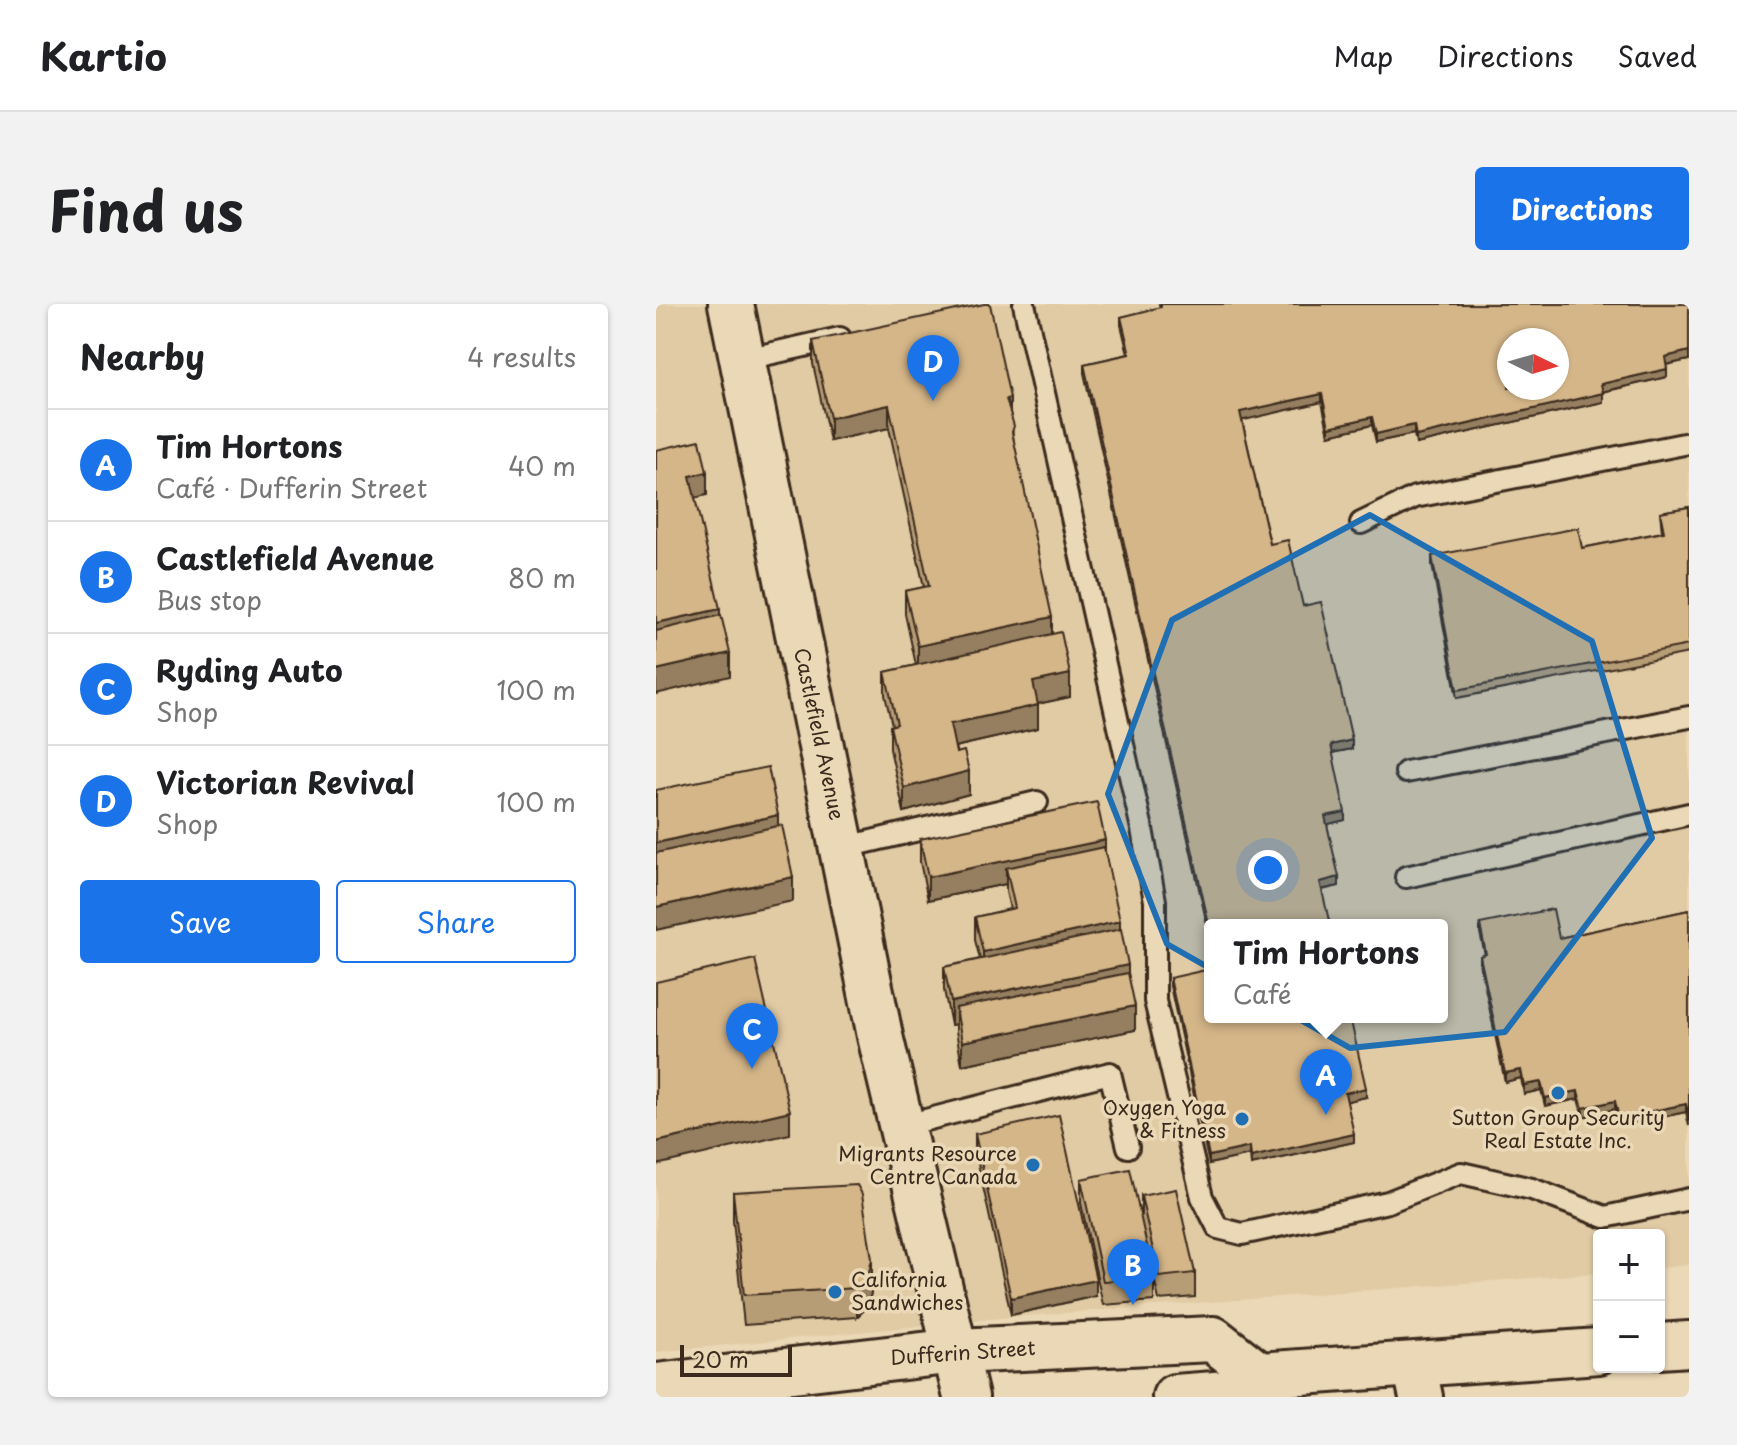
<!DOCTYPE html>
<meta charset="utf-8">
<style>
:root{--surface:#fff;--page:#f2f2f2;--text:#202124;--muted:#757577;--line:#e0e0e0;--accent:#1a73e8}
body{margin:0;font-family:"Playpen Sans",sans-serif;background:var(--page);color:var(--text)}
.controls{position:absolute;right:24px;bottom:24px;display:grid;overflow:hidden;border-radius:8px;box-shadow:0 2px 6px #0004}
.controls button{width:72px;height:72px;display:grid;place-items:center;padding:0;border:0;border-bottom:2px solid var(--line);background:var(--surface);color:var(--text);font:40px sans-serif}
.compass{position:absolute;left:841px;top:24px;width:72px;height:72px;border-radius:50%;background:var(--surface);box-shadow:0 2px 6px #0004;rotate:95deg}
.scale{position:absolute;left:24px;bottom:20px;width:112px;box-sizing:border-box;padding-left:8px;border:4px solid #3b2a1e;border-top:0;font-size:22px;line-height:28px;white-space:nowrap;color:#3b2a1e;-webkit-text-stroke:6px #ebd8b6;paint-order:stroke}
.you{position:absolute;left:612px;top:566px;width:28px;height:28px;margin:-20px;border:6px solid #fff;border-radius:50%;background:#1a73e8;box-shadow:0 0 0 12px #1a73e833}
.badge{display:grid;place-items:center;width:52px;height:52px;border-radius:50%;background:var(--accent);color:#fff;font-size:26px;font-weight:700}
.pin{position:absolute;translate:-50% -66px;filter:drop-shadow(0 2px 4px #0008)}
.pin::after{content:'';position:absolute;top:42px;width:28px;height:24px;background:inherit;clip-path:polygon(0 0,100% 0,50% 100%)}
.popup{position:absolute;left:548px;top:615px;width:244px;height:104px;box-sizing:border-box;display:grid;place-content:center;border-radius:8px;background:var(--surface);filter:drop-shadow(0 2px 6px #0005);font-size:26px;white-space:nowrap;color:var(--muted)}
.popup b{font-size:30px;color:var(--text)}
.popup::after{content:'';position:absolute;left:50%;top:100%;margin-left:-16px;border:16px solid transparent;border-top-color:var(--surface)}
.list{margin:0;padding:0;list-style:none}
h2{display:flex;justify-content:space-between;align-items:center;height:104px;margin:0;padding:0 32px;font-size:34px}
h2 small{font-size:26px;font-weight:400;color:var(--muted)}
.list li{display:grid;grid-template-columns:52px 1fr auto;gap:24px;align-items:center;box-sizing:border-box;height:112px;padding:0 32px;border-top:2px solid var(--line)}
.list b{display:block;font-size:30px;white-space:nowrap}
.list p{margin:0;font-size:26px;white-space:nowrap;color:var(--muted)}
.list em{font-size:26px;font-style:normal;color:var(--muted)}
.actions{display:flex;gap:16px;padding:24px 32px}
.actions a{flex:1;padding:18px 0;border:2px solid var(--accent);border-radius:8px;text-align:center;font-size:28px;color:var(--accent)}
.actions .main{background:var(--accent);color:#fff}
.map{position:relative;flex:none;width:1033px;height:1093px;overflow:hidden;border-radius:8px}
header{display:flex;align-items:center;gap:48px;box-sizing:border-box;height:112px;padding:0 40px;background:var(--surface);border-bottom:2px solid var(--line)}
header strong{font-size:38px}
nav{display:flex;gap:44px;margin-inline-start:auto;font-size:28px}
.intro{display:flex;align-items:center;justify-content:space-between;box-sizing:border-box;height:192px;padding:0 48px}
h1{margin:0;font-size:56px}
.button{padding:20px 36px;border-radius:8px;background:var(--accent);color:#fff;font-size:28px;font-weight:700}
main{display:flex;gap:48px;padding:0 48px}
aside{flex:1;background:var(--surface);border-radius:8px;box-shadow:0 2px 6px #0004}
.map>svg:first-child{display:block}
.built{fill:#e1cba5;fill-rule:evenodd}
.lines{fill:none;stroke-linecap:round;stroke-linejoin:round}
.lane-casing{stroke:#3b2a1e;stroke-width:26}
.street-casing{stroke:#3b2a1e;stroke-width:48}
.secondary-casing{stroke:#3b2a1e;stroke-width:50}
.lane{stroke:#ebd8b6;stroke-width:20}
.street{stroke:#ebd8b6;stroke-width:42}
.secondary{stroke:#ebd8b6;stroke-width:44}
.wall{fill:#b79d76;stroke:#3b2a1e;stroke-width:2}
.shaded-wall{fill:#957f60;stroke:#3b2a1e;stroke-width:2}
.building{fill:#d5b689;stroke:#3b2a1e;stroke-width:2;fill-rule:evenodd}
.marked{fill:#1f6fb2;fill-opacity:0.2;stroke:#1f6fb2;stroke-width:6;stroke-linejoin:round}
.poi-dot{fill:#1f6fb2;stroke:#ebd8b6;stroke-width:3}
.labels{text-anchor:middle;stroke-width:7;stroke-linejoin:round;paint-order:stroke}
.street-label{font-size:20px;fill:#3b2a1e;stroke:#ebd8b6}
.poi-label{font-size:20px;fill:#3b2a1e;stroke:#ebd8b6;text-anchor:end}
</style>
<header>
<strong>Kartio</strong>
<nav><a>Map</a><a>Directions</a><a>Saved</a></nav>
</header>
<div class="intro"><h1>Find us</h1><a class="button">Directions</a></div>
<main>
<aside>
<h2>Nearby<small>4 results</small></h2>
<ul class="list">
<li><span class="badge">A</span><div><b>Tim Hortons</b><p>Café · Dufferin Street</p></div><em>40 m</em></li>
<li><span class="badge">B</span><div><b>Castlefield Avenue</b><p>Bus stop</p></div><em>80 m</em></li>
<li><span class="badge">C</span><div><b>Ryding Auto</b><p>Shop</p></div><em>100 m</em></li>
<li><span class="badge">D</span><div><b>Victorian Revival</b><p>Shop</p></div><em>100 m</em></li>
</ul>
<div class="actions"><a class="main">Save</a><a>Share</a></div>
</aside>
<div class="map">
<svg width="1033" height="1093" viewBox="0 0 1033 1093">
<rect width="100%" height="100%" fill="#ebd8b6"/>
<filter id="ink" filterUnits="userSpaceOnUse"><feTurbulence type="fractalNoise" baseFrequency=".0125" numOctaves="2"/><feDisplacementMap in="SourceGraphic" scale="16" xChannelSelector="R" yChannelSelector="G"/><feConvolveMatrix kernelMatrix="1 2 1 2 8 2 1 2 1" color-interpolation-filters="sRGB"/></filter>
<g filter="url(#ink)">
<path class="built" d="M0,0H1033V961L1003,964V931H943V969L355,1013L0,1048ZM853,36H901V84H853ZM554,621H786V713H554Z"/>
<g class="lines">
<g class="lane-casing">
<g id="lane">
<path d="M368,0L486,525L499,597V697L546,893L562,924L586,930L732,898L805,869L876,885L949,913L1033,895"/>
<path d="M86,56L184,34"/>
<path d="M705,219L759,193L1033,139"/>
<path d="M750,468L1033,413"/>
<path d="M186,544L381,498"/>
<path d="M750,573L1033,510"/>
<path d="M246,822L454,769L472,843"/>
</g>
</g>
<g class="street-casing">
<path id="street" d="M758,1061L765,1093"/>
</g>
<g class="secondary-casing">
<g id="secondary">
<path d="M75,0L224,732L310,1093"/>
<path d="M1003,1042L1033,1040"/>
<path d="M0,1082L300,1047L557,1035L603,1071"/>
<path d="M519,1093L572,1089L603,1071L943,1047"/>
</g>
</g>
<use href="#lane" class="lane"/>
<use href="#street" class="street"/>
<use href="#secondary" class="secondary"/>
</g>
<g class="wall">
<path d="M503,0H1033V56L1010,61L1011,73L947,88V98L760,140L758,130L720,138L716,121L673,131L666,98L586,116L614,240L647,302L696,445L676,449L689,516L671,520L683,582L666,586L554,621V634L428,69V60L472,50L465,21V13L504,4Z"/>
<path d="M157,37L354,108L358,139L396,330L414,393L381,400L382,424L299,443L313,490L248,508L234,445V422L236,421L229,391V368L260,361L249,310V287L268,283L233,124L174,137L157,60Z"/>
<path d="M1033,203V349L801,394L776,261V252L926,244L1006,228L1004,208Z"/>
<path d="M264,535L449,548L472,669L479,726L306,761L300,727V720L295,721L288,686V663L324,655L319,636V613L354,605L350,588V580L272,596L264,558Z"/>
<path d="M1033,606V822L1030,808L963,822L959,805L927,813L922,795L889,802L885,786L868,790L865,774L849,778L824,660V652L829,651L824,629V620L903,634Z"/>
<path d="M514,674L710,793L690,797L698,838L595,861L594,851L553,860L514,682Z"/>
<path d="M319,830L440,992L355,1011L319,846Z"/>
<path d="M425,875L485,914V892L539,969V993L503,996L498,974V997L447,1001L425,899Z"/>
<path d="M77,888L216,984L212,1002L201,1013L88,1021L77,917Z"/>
</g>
<g class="shaded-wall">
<path d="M1033,47V56L1009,61V53Z"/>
<path d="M1011,65V73L945,88V80Z"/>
<path d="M947,89V98L760,140V132Z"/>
<path d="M666,90V98L584,117V108Z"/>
<path d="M354,94V117L350,95Z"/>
<path d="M233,101V124L174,137V114Z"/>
<path d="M716,113V121L673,131V123Z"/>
<path d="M758,121V130L720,138V130Z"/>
<path d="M51,168V191L34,195V172Z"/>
<path d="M64,305V328L0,343V319Z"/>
<path d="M396,313V336L262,365V342Z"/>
<path d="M74,349V372L0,390V366Z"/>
<path d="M414,370V393L377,401V378Z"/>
<path d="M382,401V424L294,444V420Z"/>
<path d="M696,436V445L675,449V441Z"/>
<path d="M313,467V490L248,508V484Z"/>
<path d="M689,508V516L669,521V512Z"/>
<path d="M122,511V534L0,562V539Z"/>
<path d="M449,536V560L350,564V580L272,596V573Z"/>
<path d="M137,573V597L0,626V603Z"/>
<path d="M683,573V582L664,586V578Z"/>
<path d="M464,617V641L327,671V648Z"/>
<path d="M472,661V685L300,704V720L295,721V698Z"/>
<path d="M479,702V726L306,761V738Z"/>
<path d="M865,766V774L849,778V769Z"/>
<path d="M885,778V786L868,790V781Z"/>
<path d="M710,784V793L689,798V789Z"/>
<path d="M922,787V795L889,802V794Z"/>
<path d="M959,797V805L927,813V804Z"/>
<path d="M1030,800V808L963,822V814Z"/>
<path d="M134,807V830L0,861V838Z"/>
<path d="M698,830V838L595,861V853Z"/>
<path d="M594,843V851L553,860V852Z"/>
<path d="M216,955V984L212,1002L201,1013V984Z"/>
<path d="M440,976V992L355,1011V994Z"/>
</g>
<g class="building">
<path d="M328,0H334L354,94L350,95L358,122L356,128L396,313L262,342L249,287L273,282L233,101L174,114L157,37Z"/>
<path d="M505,0H1033V47L1009,53L1011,65L945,80L947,89L760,132L758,121L720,130L716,113L673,123L666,90L584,108L614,240L632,236L647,302L665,298L696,436L675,441L689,508L669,512L683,573L664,578L674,621H554V625L428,60L474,50L465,13L505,3ZM853,36H901V84H853Z"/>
<path d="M44,136L51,168L34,172L64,305L0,319V146Z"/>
<path d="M1033,203V341L801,386L776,252L922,224L926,244L1008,228L1004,208Z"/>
<path d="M65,311L74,349L0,366V327Z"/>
<path d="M405,328L414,370L377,378L382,401L294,420L300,449L308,447L313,467L248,484L234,422L241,420L229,368Z"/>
<path d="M112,463L122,511L0,539V486Z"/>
<path d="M441,498L449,536L272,573L264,535Z"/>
<path d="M126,521L137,573L0,603V549Z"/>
<path d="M448,543L464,617L327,648L319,613L359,604L350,564Z"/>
<path d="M897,605L903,634L1033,606V813L1030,800L963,814L959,797L927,804L922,787L889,794L885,778L868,781L865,766L849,769L824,652L830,650L824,620Z"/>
<path d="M465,625L472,661L295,698L288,663Z"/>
<path d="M99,655L134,807L0,838V678Z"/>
<path d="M554,665V713H694L710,784L689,789L698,830L595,853L594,843L553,852L514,674Z"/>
<path d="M472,669L479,702L306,738L300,704Z"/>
<path d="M403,811L440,976L355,994L319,830Z"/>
<path d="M474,865L498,974L447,977L425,875Z"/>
<path d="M201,881L206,890L216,955L212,973L201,984L88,991L77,888Z"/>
<path d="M520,885L539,969L503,973L485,892Z"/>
</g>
</g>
<path class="marked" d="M714,211L936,337L996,534L849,728L694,744L511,640L452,490L516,316Z"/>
<g class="poi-dot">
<circle cx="902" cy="789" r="8"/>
<circle cx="586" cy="815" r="8"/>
<circle cx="377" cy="861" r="8"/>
<circle cx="179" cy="988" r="8"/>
</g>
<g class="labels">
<g class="street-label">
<text transform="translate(163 430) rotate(78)" y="7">Castlefield Avenue</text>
<text transform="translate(307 1049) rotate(-4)" y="7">Dufferin Street</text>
</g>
<g class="poi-label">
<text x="570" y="811">Oxygen Yoga<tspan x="570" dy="23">&amp; Fitness</tspan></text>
<text x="902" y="821" text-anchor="middle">Sutton Group Security<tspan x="902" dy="23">Real Estate Inc.</tspan></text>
<text x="361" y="857">Migrants Resource<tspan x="361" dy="23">Centre Canada</tspan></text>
<text x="195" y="983" text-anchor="start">California<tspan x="195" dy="23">Sandwiches</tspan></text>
</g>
</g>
</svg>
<div class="controls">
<button>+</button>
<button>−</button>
</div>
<svg class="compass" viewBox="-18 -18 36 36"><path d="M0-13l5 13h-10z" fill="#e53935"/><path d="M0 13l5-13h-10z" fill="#757577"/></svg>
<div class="scale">20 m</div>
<div class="you"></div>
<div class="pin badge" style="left:670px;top:811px">A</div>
<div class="popup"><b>Tim Hortons</b>Café</div>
<div class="pin badge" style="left:477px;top:1001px">B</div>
<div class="pin badge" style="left:96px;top:765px">C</div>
<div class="pin badge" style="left:277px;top:97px">D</div>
</div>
</main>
